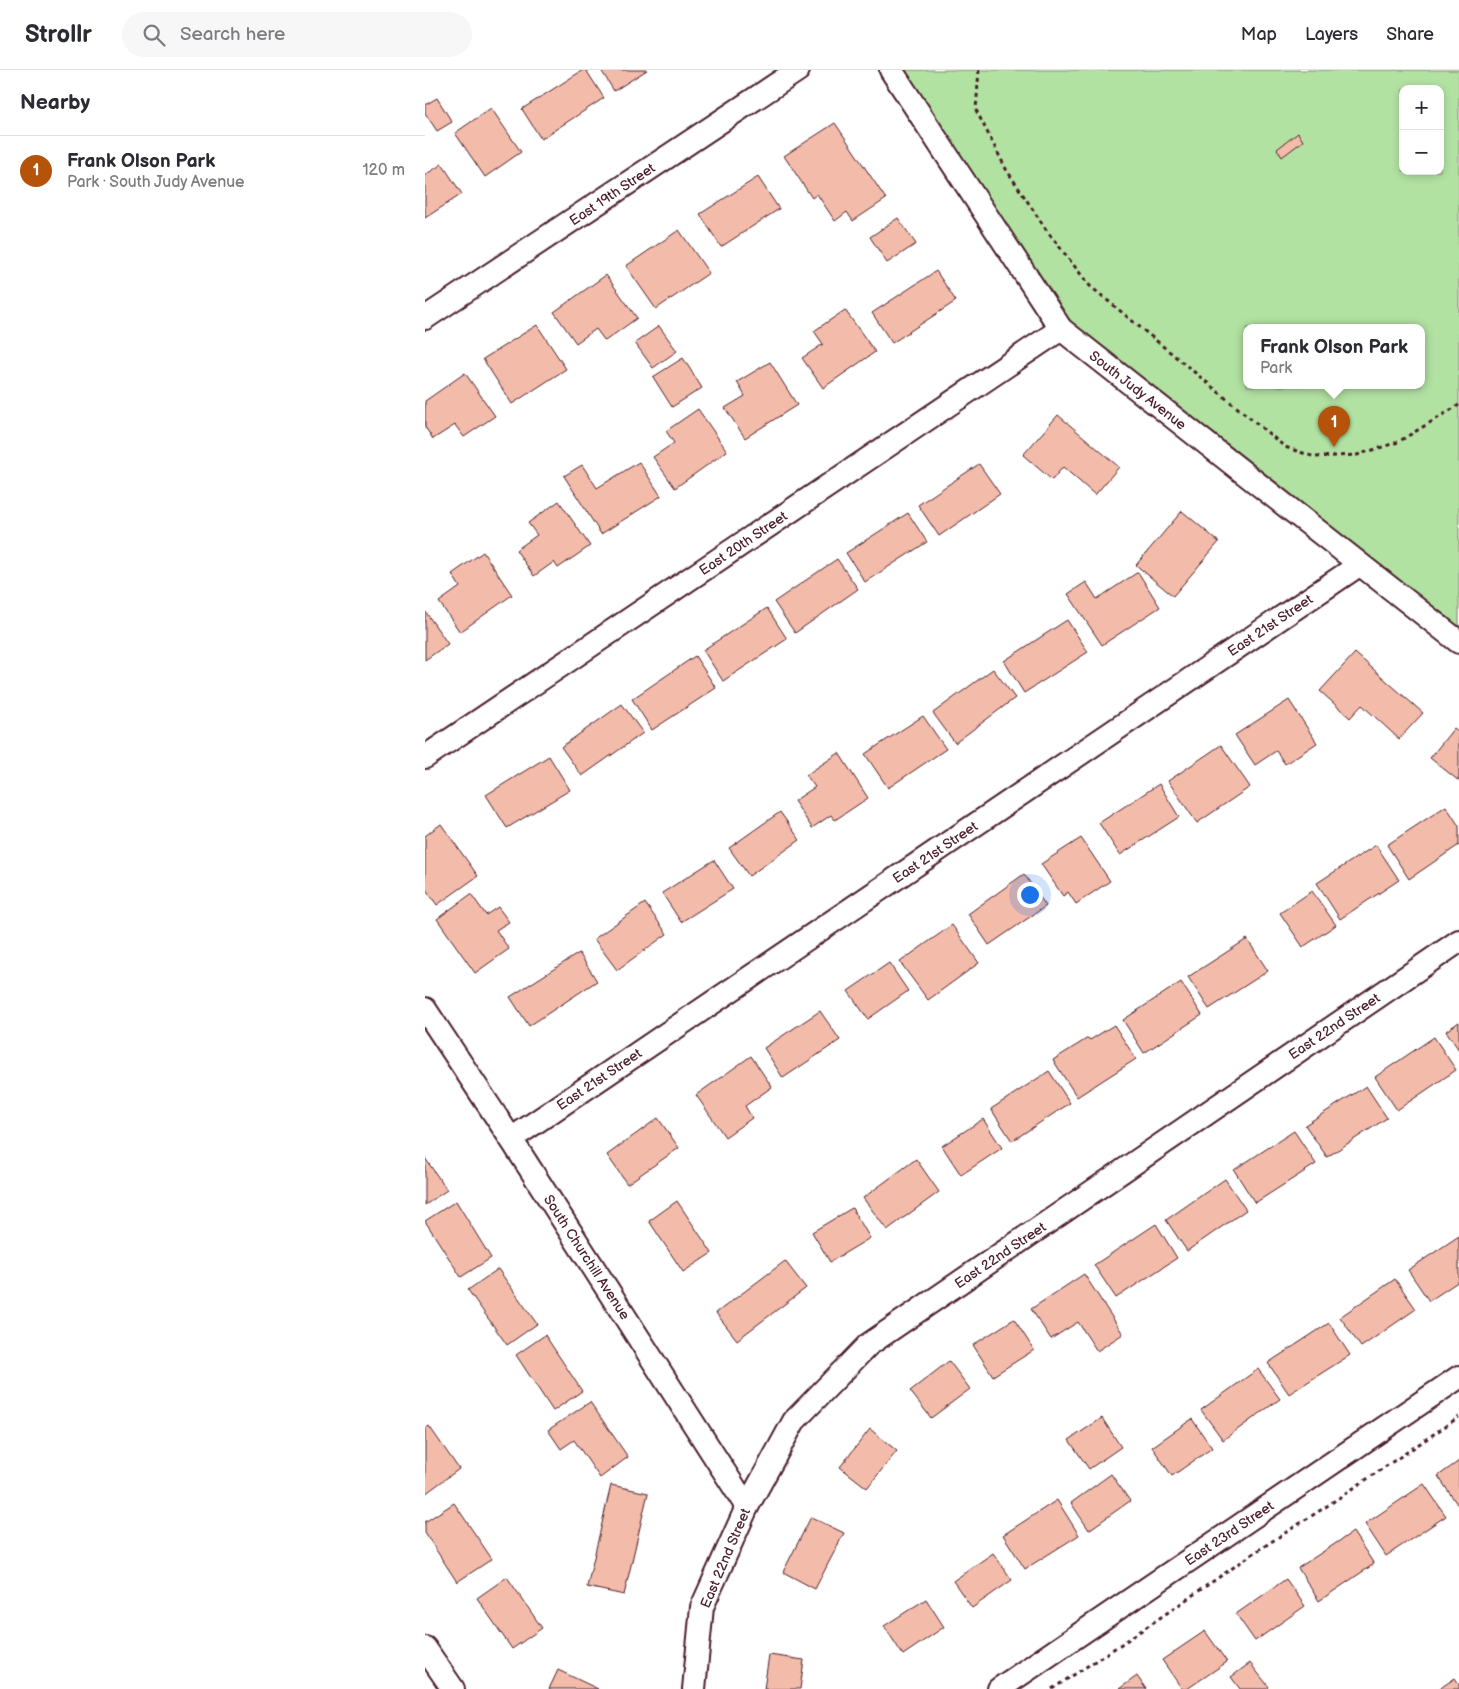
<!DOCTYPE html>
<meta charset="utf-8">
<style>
:root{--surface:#fff;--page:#f7f7f7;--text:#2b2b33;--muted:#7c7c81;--line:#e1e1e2;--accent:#b45309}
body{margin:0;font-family:"Balsamiq Sans",sans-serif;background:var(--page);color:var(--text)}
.controls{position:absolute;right:15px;top:15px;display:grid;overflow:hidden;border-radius:10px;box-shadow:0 2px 8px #0003}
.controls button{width:45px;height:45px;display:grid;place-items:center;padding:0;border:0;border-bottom:1px solid var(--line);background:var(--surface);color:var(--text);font:25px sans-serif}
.you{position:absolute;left:604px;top:824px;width:18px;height:18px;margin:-12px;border:4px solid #fff;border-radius:50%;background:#1a73e8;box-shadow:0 0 0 8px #1a73e833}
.badge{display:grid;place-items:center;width:32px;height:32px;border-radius:50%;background:var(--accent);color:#fff;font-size:16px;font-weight:700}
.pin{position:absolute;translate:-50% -41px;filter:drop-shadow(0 1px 2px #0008)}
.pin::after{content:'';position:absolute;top:26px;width:18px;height:15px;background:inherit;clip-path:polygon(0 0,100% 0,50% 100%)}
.popup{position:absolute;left:818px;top:254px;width:182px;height:65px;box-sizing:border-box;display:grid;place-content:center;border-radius:10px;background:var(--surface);filter:drop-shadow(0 1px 4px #0005);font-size:16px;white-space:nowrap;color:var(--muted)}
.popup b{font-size:19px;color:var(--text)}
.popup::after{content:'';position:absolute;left:50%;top:100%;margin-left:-10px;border:10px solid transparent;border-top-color:var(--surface)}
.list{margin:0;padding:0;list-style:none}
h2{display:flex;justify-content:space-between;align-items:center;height:65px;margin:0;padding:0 20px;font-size:21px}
h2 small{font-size:16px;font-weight:400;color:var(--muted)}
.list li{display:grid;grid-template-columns:32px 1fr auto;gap:15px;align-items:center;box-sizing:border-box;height:70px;padding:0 20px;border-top:1px solid var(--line)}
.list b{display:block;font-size:19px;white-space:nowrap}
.list p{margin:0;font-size:16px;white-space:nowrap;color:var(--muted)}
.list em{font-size:16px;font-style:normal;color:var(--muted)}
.icon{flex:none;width:28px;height:28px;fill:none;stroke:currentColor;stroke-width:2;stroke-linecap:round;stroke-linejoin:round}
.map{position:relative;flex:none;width:1034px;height:1619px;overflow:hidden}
header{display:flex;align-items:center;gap:30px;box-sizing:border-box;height:70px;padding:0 25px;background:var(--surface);border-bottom:1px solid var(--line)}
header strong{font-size:24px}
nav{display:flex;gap:28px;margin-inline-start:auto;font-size:18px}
.search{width:350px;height:45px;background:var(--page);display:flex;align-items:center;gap:12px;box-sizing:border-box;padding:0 18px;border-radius:28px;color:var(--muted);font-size:19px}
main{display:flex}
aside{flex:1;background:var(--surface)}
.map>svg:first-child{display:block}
.green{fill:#b2e2a2;stroke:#7e8066;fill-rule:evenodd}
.building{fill:#f3bba9;stroke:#4a1f2b}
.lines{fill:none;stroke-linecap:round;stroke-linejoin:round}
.street-casing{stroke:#4a1f2b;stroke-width:26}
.path{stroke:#4a1f2b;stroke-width:3;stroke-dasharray:4 4;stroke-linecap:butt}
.street{stroke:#fff;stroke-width:22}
.labels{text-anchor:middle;stroke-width:5;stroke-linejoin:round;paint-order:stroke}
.street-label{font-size:14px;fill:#4a1f2b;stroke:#fff}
</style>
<header>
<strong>Strollr</strong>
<div class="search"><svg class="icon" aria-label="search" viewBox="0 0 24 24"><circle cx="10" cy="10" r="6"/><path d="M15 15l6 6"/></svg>Search here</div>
<nav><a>Map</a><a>Layers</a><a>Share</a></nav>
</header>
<main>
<aside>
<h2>Nearby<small></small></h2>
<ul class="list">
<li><span class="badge">1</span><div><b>Frank Olson Park</b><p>Park · South Judy Avenue</p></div><em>120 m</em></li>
</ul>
</aside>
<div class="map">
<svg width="1034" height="1619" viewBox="0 0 1034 1619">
<rect width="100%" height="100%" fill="#fff"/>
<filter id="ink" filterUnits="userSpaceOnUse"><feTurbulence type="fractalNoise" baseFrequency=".02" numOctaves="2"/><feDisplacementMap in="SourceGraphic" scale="10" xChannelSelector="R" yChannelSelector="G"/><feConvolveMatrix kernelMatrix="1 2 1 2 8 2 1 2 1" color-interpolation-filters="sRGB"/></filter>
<g filter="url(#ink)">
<path class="green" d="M462,0H1034V572L636,259ZM978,19H1015V101H978ZM822,258H996V316H822Z"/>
<g class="building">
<path d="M158,0H161L179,28L116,69L97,39Z"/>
<path d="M176,0H222L189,21Z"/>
<path d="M12,28L27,52L12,61L0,43V35Z"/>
<path d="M66,38L96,82L60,107L30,63Z"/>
<path d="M410,53L461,129L428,151L422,142L410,151L392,124L387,128L359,86Z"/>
<path d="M873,63L878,71L857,87L852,79Z"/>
<path d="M17,94L37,124L0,148V105Z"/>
<path d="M333,107L354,139L296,177L275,144Z"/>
<path d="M473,148L491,174L462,193L445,167Z"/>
<path d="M254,160L284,203L231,239L201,196Z"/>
<path d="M511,201L531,231L467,273L447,243Z"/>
<path d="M181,205L212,248L180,271L171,259L151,273L129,242Z"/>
<path d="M420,240L450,282L398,318L377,288L398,274L389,261Z"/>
<path d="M112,255L141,299L87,334L58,289Z"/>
<path d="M234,256L252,281L228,298L210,273Z"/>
<path d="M258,288L277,318L247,337L228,307Z"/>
<path d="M345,292L372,335L320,368L300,338L320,326L312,312Z"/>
<path d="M40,303L70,346L39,367L30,355L8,369L0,357V331Z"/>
<path d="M273,339L302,381L250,418L228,387L249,373L241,361Z"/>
<path d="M633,345L694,397L670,425L638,397L627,410L598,385Z"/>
<path d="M214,392L236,426L176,464L139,406L157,395L172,418Z"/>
<path d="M554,394L575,424L514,466L493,435Z"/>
<path d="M134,431L165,476L133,498L129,492L109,506L91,480L112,465L103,453Z"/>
<path d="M757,441L794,472L748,526L711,495Z"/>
<path d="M483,443L502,472L440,512L421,483Z"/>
<path d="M58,482L87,525L35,562L14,532L35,517L27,504Z"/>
<path d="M412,489L433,519L370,563L349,532Z"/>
<path d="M713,502L735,537L677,575L643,524L661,512L672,529Z"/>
<path d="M342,538L362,569L298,611L278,580Z"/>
<path d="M0,541L23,574L0,590Z"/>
<path d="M642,550L663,582L599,623L579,591Z"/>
<path d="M930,583L998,643L974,669L937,635L925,648L895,621Z"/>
<path d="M270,586L291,618L227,660L207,629Z"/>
<path d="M568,599L590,628L530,673L508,643Z"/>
<path d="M864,630L892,673L860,694L851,681L830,695L810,665Z"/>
<path d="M197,634L218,663L157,706L136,677Z"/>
<path d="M498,646L521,679L463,718L440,684Z"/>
<path d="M1029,658L1034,662V711L1005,688Z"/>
<path d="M796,675L825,717L772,753L743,711Z"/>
<path d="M414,683L443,728L410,750L406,745L387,758L369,731L390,717L381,705Z"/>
<path d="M124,686L145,720L82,758L61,725Z"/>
<path d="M734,714L754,747L695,785L674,753Z"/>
<path d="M1021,736L1034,756V775L984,809L962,775Z"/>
<path d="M355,742L375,770L324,806L304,778Z"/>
<path d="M16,754L53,806L12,835L0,818V766Z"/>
<path d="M656,768L685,811L651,834L643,822L638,826L616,794Z"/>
<path d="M951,775L974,810L915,849L892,813Z"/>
<path d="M289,790L308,819L256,852L237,823Z"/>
<path d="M599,804L621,836L564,875L543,844Z"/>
<path d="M887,821L911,855L878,877L855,843Z"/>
<path d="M46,824L61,845L73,837L84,852L71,860L84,879L50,903L12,849Z"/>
<path d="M220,833L242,864L192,900L169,869Z"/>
<path d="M527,855L554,893L503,930L475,892Z"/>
<path d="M822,869L843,901L784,939L763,907Z"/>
<path d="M154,883L172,911L104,956L85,927Z"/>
<path d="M464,893L483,921L443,949L423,921Z"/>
<path d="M756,912L777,945L719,983L698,950Z"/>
<path d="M395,941L415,970L358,1008L339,978Z"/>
<path d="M1034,952V980L1021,961Z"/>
<path d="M689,955L711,989L652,1027L628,990L663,968L665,970Z"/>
<path d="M1009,967L1031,1000L972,1040L950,1007Z"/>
<path d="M326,986L347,1017L320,1036L327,1048L300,1067L271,1025Z"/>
<path d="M624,1001L645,1033L587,1071L566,1039Z"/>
<path d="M941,1016L962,1048L902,1087L880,1055Z"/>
<path d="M233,1048L254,1078L202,1114L182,1085Z"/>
<path d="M558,1049L577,1078L536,1105L517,1076Z"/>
<path d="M869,1061L891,1094L830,1133L809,1100Z"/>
<path d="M0,1088L22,1120L0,1135Z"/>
<path d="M491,1089L514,1122L462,1160L438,1128Z"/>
<path d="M800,1109L821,1140L762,1181L741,1150Z"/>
<path d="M31,1131L66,1188L36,1207L0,1151Z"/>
<path d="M252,1131L287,1183L258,1202L224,1151Z"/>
<path d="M427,1138L445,1168L405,1192L387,1162Z"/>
<path d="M731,1154L752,1188L691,1228L669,1195Z"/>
<path d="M1034,1166V1211L1004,1231L983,1200Z"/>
<path d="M360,1191L381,1218L312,1270L291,1243Z"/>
<path d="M73,1199L112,1254L82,1275L43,1220Z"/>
<path d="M659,1204L698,1264L672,1281L653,1252L626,1269L606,1239Z"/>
<path d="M970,1209L991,1239L936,1277L915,1247Z"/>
<path d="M589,1249L609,1280L568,1306L548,1275Z"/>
<path d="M904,1253L925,1285L864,1324L843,1293Z"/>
<path d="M120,1265L157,1321L128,1341L91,1285Z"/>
<path d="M524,1291L545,1319L506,1348L485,1321Z"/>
<path d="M833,1299L855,1329L798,1370L776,1340Z"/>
<path d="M165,1332L203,1387L175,1408L149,1370L136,1379L123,1360Z"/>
<path d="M677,1348L696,1377L664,1399L644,1370Z"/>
<path d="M767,1349L787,1378L747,1406L727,1377Z"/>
<path d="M4,1356L34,1399L0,1424V1359Z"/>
<path d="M445,1359L472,1381L442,1418L415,1397Z"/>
<path d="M1034,1391V1437L1013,1406Z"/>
<path d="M686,1404L705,1431L664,1460L646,1433Z"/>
<path d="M999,1414L1021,1446L961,1486L940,1454Z"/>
<path d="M186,1415L223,1423L199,1525L162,1517Z"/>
<path d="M632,1430L654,1465L600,1499L578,1465Z"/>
<path d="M29,1433L67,1489L32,1512L0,1463V1452Z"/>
<path d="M386,1447L419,1463L390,1519L358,1502Z"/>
<path d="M928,1462L949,1494L894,1531L873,1498Z"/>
<path d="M568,1483L587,1510L547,1538L528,1511Z"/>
<path d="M82,1507L117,1558L87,1579L52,1528Z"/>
<path d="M861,1509L880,1536L830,1571L811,1544Z"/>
<path d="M501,1529L519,1557L478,1585L459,1556Z"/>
<path d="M780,1561L802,1592L762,1619H757L737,1590Z"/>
<path d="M344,1585L379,1590L375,1619H339Z"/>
<path d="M825,1593L844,1617L842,1619H815L806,1607Z"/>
<path d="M133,1600L173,1619H124Z"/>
<path d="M712,1606L721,1619H694Z"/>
<path d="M1030,1608L1034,1614V1619H1014Z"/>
</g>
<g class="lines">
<g class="street-casing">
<g id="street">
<path d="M466,0L636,259L1034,572"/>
<path d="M0,248L373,0"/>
<path d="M0,687L636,259"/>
<path d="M0,939L86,1069L322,1437"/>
<path d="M86,1069L934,495"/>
<path d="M0,1578L28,1619"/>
<path d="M269,1619L277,1537L322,1437L369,1351L443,1275L1034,871"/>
<path d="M574,1619L1034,1307"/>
</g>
</g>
<g class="path">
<path d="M554,0L551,40L581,99L622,161L665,216L860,377L890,387L932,385L973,372L1034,335"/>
<path d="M627,1619L704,1569L835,1479L902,1436L1034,1347"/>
</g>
<use href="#street" class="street"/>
</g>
</g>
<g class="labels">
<g class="street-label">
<text transform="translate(187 124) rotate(-34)" y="5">East 19th Street</text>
<text transform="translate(713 320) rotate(38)" y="5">South Judy Avenue</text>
<text transform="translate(318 473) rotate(-34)" y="5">East 20th Street</text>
<text transform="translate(845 555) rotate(-34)" y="5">East 21st Street</text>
<text transform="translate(510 782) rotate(-34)" y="5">East 21st Street</text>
<text transform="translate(909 956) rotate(-34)" y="5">East 22nd Street</text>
<text transform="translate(174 1009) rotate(-34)" y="5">East 21st Street</text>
<text transform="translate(575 1185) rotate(-34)" y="5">East 22nd Street</text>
<text transform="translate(162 1187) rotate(57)" y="5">South Churchill Avenue</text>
<text transform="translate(804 1463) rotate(-34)" y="5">East 23rd Street</text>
<text transform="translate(300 1488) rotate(-67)" y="5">East 22nd Street</text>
</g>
</g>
</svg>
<div class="controls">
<button>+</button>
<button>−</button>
</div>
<div class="you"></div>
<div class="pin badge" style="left:909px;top:377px">1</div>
<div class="popup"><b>Frank Olson Park</b>Park</div>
</div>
</main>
